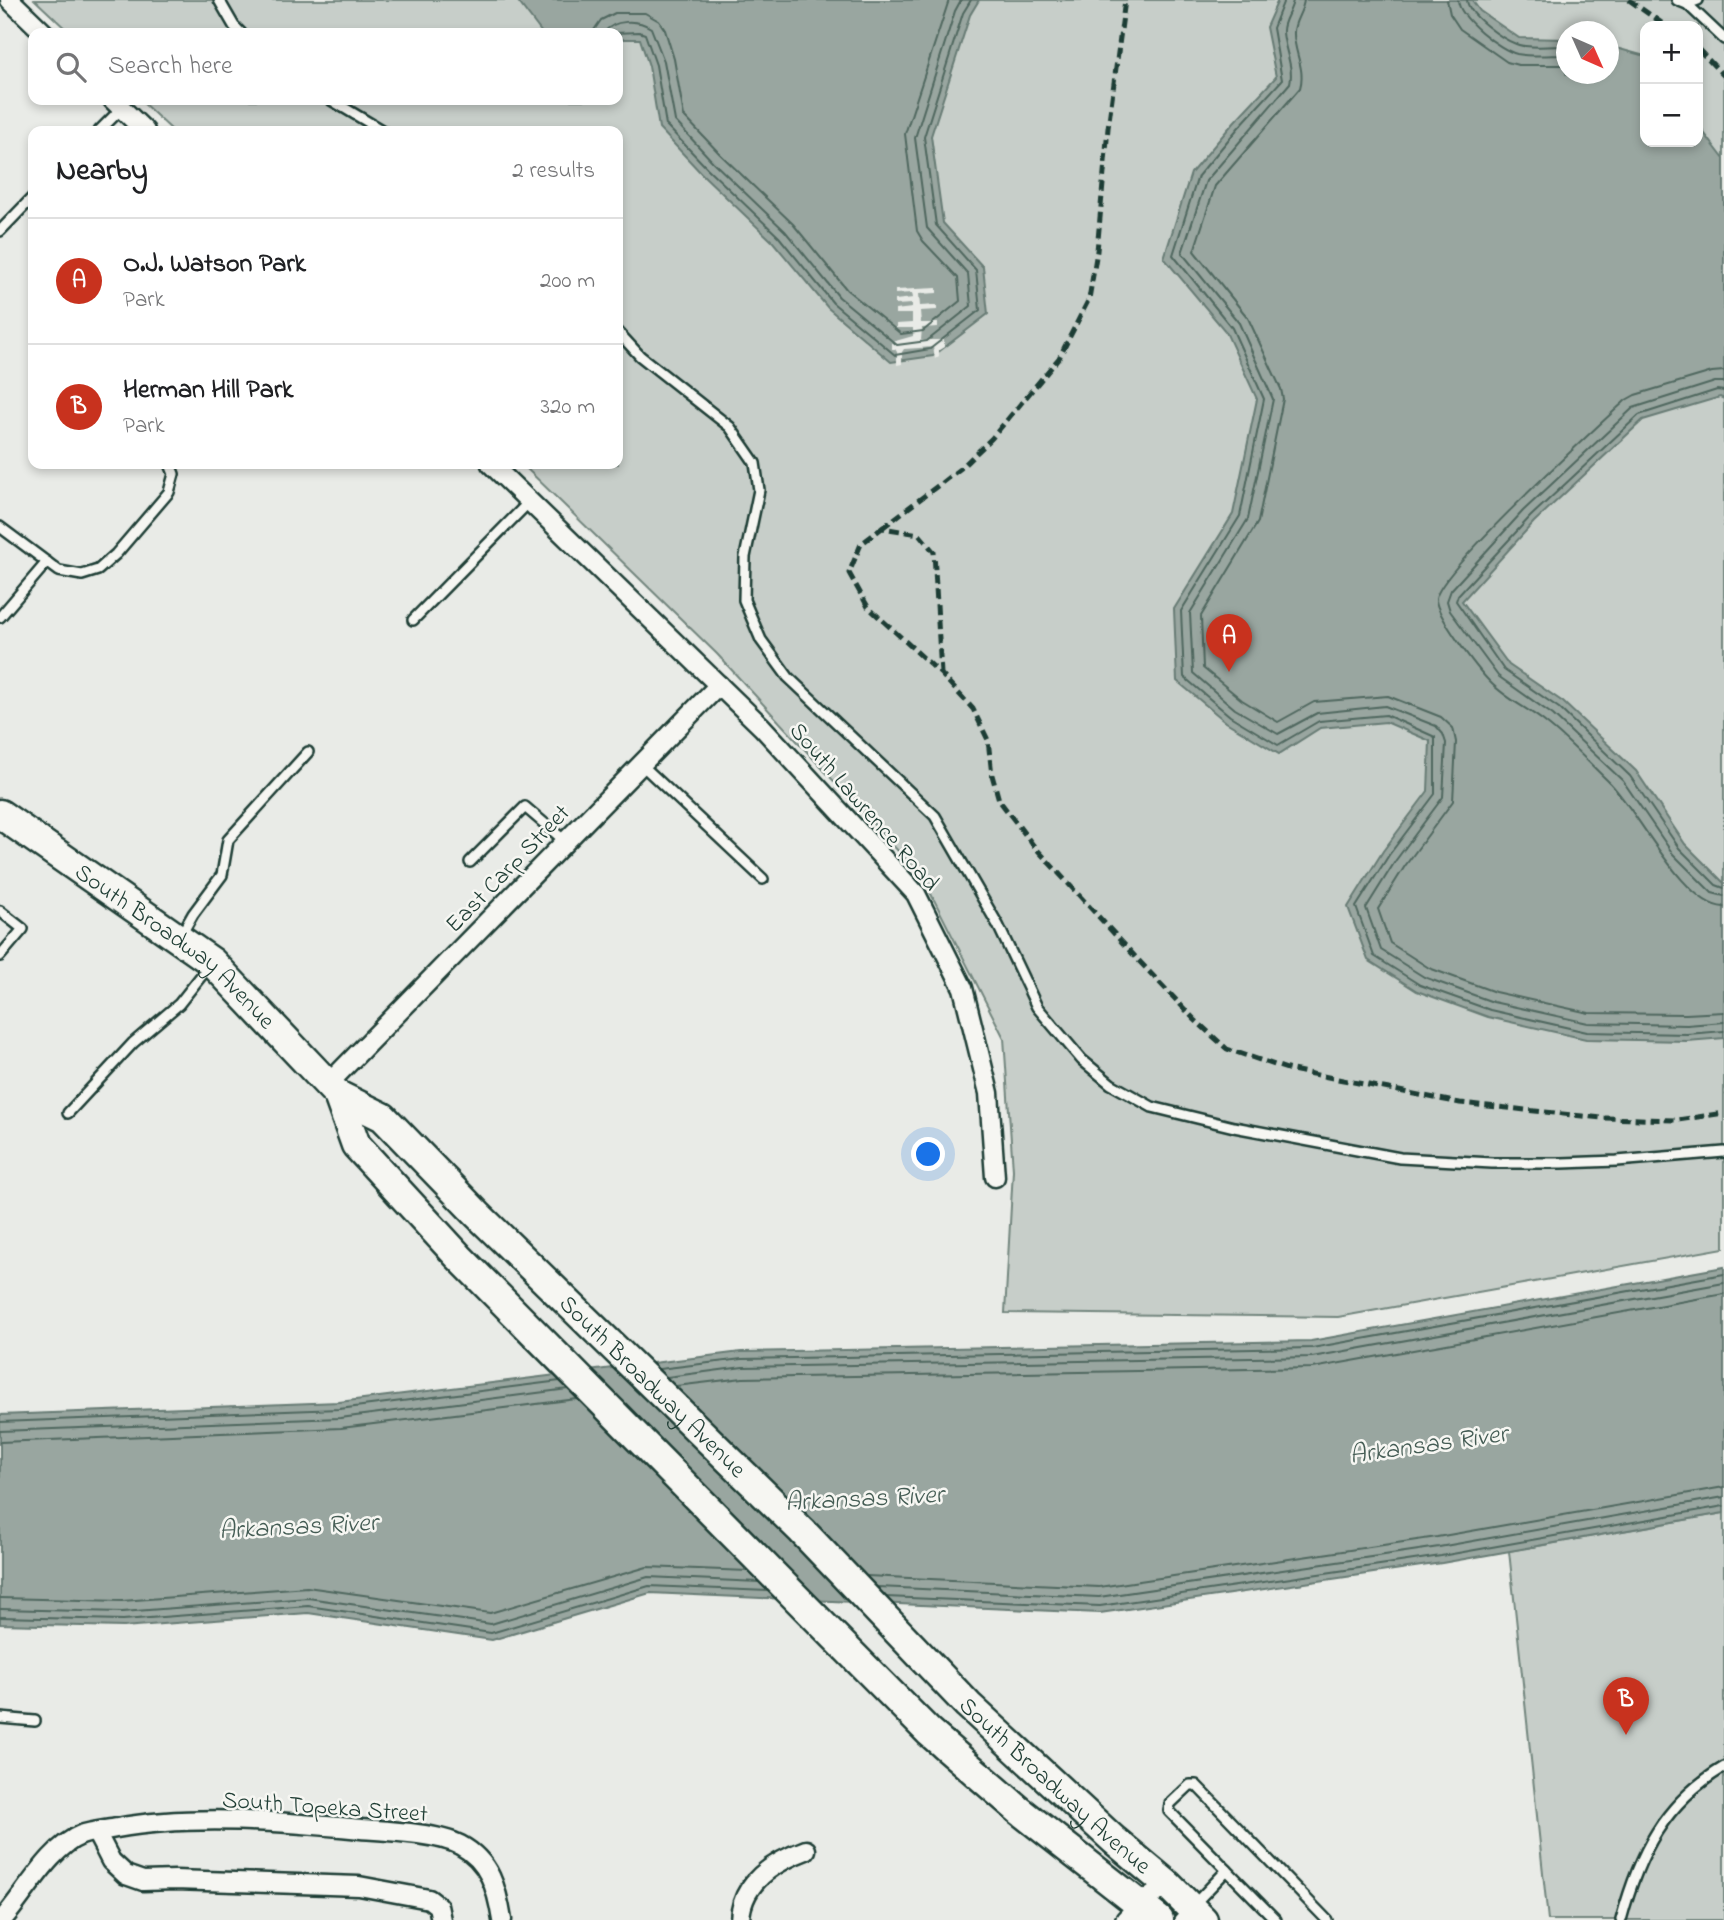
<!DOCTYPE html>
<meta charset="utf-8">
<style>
:root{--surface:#fff;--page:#f6f6f6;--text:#202124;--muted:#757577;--line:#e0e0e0;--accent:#c8321e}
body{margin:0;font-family:"Indie Flower",sans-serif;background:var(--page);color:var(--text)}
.controls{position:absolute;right:21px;top:21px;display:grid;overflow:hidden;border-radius:14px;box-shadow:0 4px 10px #0003}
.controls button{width:63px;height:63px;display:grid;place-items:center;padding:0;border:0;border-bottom:2px solid var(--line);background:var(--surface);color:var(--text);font:35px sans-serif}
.compass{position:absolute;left:1556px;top:21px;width:63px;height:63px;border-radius:50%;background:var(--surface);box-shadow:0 4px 10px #0003;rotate:135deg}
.you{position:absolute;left:929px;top:1155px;width:24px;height:24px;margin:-18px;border:5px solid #fff;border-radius:50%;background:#1a73e8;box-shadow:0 0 0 10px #1a73e833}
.badge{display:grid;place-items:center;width:46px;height:46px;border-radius:50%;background:var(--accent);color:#fff;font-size:23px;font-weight:700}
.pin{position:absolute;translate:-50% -58px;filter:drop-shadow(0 2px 4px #0008)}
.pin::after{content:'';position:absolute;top:37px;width:24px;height:21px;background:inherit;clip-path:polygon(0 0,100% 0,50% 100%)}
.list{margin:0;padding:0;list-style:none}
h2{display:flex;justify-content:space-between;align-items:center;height:91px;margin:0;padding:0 28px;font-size:30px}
h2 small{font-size:23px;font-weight:400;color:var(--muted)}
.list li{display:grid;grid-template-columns:46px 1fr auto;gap:21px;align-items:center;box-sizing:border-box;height:126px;padding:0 28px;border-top:2px solid var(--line)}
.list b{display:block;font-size:26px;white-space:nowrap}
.list p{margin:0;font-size:23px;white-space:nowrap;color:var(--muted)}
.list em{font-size:23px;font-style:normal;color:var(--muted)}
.icon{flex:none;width:38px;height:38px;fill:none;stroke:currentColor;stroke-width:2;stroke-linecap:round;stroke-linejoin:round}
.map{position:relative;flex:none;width:1724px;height:1920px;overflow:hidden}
.search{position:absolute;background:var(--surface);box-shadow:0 4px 10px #0003;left:28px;top:28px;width:595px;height:77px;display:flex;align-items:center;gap:18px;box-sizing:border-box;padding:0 24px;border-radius:14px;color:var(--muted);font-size:26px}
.panel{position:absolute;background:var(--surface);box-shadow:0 4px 10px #0003;left:28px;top:126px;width:595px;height:343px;border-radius:14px}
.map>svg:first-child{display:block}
.green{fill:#c7cec9;stroke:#73867e;stroke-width:2;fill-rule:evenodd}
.water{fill:#99a6a0;stroke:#687c75;stroke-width:2}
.pier{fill:#e9ebe7}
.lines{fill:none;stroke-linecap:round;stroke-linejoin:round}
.shore{stroke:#50675f;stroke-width:2}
.service-casing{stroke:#1f3d34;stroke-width:14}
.minor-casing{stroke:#1f3d34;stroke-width:23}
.primary-casing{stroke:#1f3d34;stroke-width:33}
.service{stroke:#f6f6f2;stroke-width:9}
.minor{stroke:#f6f6f2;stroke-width:18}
.primary{stroke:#f6f6f2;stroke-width:28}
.rail{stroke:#1f3d34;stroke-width:5;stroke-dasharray:10 5;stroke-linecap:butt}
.labels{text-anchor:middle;stroke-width:5;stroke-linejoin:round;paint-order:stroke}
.street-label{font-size:24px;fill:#1f3d34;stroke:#f6f6f2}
.water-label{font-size:26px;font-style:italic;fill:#445c54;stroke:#f6f6f2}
</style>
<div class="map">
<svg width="1724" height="1920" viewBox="0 0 1724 1920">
<rect width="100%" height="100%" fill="#e9ebe7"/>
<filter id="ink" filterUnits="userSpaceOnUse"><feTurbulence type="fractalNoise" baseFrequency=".0143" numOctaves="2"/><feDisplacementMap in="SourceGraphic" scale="14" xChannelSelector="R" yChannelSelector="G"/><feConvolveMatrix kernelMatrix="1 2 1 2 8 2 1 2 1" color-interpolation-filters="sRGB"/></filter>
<g filter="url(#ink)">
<g class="green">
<path d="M35,0H1724V1248L1338,1317L1005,1313L1013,1170L1004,1038L923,878L717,654L522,464H618V131H173L140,100H618V33H70ZM1645,26H1698V142H1645ZM1566,32H1608V74H1566Z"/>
<path d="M1724,1513V1920H1548L1509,1551Z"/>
</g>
<g class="water">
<path d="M517,0H979L970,15L931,136L943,223L983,267L988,314L933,356L891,362L828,308L773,242L701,173L659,128L649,66L640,39H618V33H542Z"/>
<path d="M1278,0H1472L1480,11L1519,38L1566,39V74H1608L1609,46L1645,56V142H1698V125L1724,159V399L1720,397L1643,420L1534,522L1462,601L1509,665L1563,702L1636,771L1685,844L1724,883V1038L1687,1041L1586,1039L1488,1017L1417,991L1368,960L1348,907L1383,851L1428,791L1430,741L1386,722L1320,728L1279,754L1226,722L1177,681L1174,609L1233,514L1257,399L1226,332L1164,258L1191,173L1234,122L1276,77L1266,27Z"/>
<path d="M1724,1267V1513L1442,1563L1100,1613L650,1593L492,1640L308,1613L123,1627L0,1624V1415L339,1402L741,1352L1311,1341Z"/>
</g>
<path class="pier" d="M937,288V293L919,294L920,306L937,305V310L920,311L921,323H938V327L922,328L921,340H944V347L939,350V356L935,359L933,347L904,349L902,352V364L897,365V352L895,349H892V342L913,336V328H896V324L912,323V314H895V310L912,308V304L895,305V300L913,298L912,293L895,294V290Z"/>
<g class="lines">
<g class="shore">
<path d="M1284,0L1273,28L1282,80L1239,127L1198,176L1173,255L1232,328L1264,399L1240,516L1181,611L1184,677L1230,716L1278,745L1319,721L1386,715L1435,737V794L1389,855L1356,907L1374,956L1420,985L1490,1010L1587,1032L1687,1034L1724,1031"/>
<path d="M1293,0C1292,11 1282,21 1283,32C1284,49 1294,67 1290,83L1206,181L1182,253L1239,323L1273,399L1248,519L1190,613L1193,673L1235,709L1278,734L1317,713L1385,706L1436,726L1443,734L1446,743L1443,797L1396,860L1366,908L1381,950L1424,977L1493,1002L1588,1023L1687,1025L1724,1022"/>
<path d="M1304,0C1303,12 1294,21 1294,32C1293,51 1306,68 1300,88L1215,186L1194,251L1248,318L1281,389L1283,399L1258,522L1201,616L1203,668L1242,700L1278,722L1314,702L1388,696L1441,717L1453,728L1456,742L1453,801L1405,866L1378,909L1390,943L1429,968L1495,992L1589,1013L1686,1014L1724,1012"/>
<path d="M1447,0L1450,14L1460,29L1507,62L1518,65H1566"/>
<path d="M1458,0C1459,18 1500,50 1517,54C1532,57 1551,55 1566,55"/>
<path d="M1467,0C1468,15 1502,39 1516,44C1526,49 1554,46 1566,46"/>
<path d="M592,33L601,20L615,13H645L659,21L665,30L674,59L684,116L720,154L793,224L847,290L901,334L923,331L960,301L958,278L923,241L917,231L905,134L949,0"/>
<path d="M604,33C613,19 638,19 651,28L664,61L675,121L713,162L785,231L839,297L897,345L927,341L971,306L968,274L927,228L915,138L955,11L961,0"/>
<path d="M615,33L639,32L645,34L656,65L666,125L707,168L779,237L833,303L895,355L930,349L980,310L976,270L936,225L924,137L963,13L971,0"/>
<path d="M1724,371L1712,372L1635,395L1626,400C1597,427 1439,571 1436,599C1435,614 1478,670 1490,682C1506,699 1529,709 1546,723C1568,740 1588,762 1608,781C1637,808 1682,905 1724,907"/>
<path d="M1724,382H1715L1633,408L1523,511L1451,590L1447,601L1450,611L1498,676L1553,715L1623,781L1673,854L1712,893L1724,896"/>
<path d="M1724,391L1717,390L1639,415L1530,517L1458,595L1456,601L1504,670L1559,708L1630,776L1679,848L1716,885L1724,888"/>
<path d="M659,1369L742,1359L1312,1348L1724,1274"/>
<path d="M667,1377L743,1367L1312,1357L1724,1283"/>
<path d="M676,1386L743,1378L1313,1368L1724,1294"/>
<path d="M0,1422L339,1409L560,1381"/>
<path d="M0,1431L340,1418L568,1389"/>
<path d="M0,1442L341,1428L577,1399"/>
<path d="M867,1576L1099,1587L1437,1537L1724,1487"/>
<path d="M878,1587L1099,1597L1439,1547L1724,1497"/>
<path d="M886,1597L1100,1606L1441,1556L1724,1506"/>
<path d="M0,1598L122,1601L307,1587L490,1613L647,1567L748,1571"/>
<path d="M0,1609L122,1612L308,1598L491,1624L648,1577L759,1582"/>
<path d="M0,1617L123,1620L308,1606L491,1633L649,1586L768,1591"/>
</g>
<g class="service-casing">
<g id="service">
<path d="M219,0L234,26L241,33"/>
<path d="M1677,0L1687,4L1724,39"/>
<path d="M1687,4L1698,0"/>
<path d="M331,100L383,131"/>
<path d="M99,131L122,108"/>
<path d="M0,231L33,197"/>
<path d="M618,332L640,356L730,427L755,463L759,490L745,557L744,600L761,640L788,677L935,816L998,925L1037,1007L1082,1060L1111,1084L1152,1107L1234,1127L1400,1158L1492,1163H1562L1617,1161L1724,1152"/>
<path d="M0,527L59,571L82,575L98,570L116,554L169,492L174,474L170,464"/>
<path d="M0,617L47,562"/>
<path d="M413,620L530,501"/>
<path d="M642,765L763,879"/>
<path d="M470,862L525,807L566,842"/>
<path d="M0,911L23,929L0,956"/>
<path d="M180,937L193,914L222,875L228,840L308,752"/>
<path d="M68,1113L133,1043L179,1004L209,966"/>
<path d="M0,1718L35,1721"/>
<path d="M1179,1920L1227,1870"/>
<path d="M1276,1920L1169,1811L1170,1804L1190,1785H1196L1327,1920"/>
<path d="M1621,1920C1639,1853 1664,1803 1724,1767"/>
</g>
</g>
<g class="minor-casing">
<g id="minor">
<path d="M10,0L44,33"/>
<path d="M113,100L145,131"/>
<path d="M491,464L762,727L916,894L963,988L989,1093L995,1177"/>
<path d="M328,1084L719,685"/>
<path d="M96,1832L111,1861L126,1875L143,1881L175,1880L359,1886L429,1899L438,1906L441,1920"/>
<path d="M2,1920C24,1896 50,1847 81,1835C92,1831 106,1830 117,1828C193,1814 284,1822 361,1829C387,1831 437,1833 460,1845C490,1861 497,1889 502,1920"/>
<path d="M740,1920C741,1882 774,1862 806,1850"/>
<path d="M1125,1920L1140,1904L1168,1885"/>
</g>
</g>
<g class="primary-casing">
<g id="primary">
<path id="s1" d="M0,814L212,962L338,1095L383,1117L478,1215L802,1531L968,1705L1114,1840L1168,1885L1203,1920"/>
<path d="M338,1095L356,1145L459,1257L929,1732L1019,1810L1159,1920"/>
</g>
</g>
<use href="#service" class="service"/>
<use href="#minor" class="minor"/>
<use href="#primary" class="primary"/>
<g class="rail">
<path d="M1629,0L1666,26"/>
<path d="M1698,49L1724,76"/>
<path d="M882,528L961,468L992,438L1059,358L1089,299L1097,251L1108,128L1125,0"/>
<path d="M941,674L934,552L919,534L882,528L861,544L849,573L868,607L941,674L973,709L988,740L992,775L999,800L1033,845L1141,963L1195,1020L1227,1049L1287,1069L1460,1103L1601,1118L1678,1120L1724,1113"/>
</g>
</g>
</g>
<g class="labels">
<g class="street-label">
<text transform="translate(865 806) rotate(49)" y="8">South Lawrence Road</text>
<text transform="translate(507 868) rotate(-46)" y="8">East Carp Street</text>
<text dy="8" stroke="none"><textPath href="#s1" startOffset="220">South Broadway Avenue</textPath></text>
<text dy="8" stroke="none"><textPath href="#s1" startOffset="873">South Broadway Avenue</textPath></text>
<text dy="8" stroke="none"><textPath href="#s1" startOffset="1440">South Broadway Avenue</textPath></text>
<text transform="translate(325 1806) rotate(4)" y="8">South Topeka Street</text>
</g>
<g class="water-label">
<text transform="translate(1428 1443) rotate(-8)" y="9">Arkansas River</text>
<text transform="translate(864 1497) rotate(-3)" y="9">Arkansas River</text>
<text transform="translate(298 1525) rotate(-3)" y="9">Arkansas River</text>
</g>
</g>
</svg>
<div class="controls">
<button>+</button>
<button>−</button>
</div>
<svg class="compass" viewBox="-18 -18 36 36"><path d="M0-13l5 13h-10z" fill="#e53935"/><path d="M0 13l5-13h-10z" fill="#757577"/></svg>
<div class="you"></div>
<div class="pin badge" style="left:1229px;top:672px">A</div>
<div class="pin badge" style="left:1626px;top:1735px">B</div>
<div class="search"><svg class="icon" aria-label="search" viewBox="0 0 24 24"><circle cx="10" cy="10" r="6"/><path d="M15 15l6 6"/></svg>Search here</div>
<section class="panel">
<h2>Nearby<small>2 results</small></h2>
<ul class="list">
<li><span class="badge">A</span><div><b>O.J. Watson Park</b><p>Park</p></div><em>200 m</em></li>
<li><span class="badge">B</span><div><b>Herman Hill Park</b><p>Park</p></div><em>320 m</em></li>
</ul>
</section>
</div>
